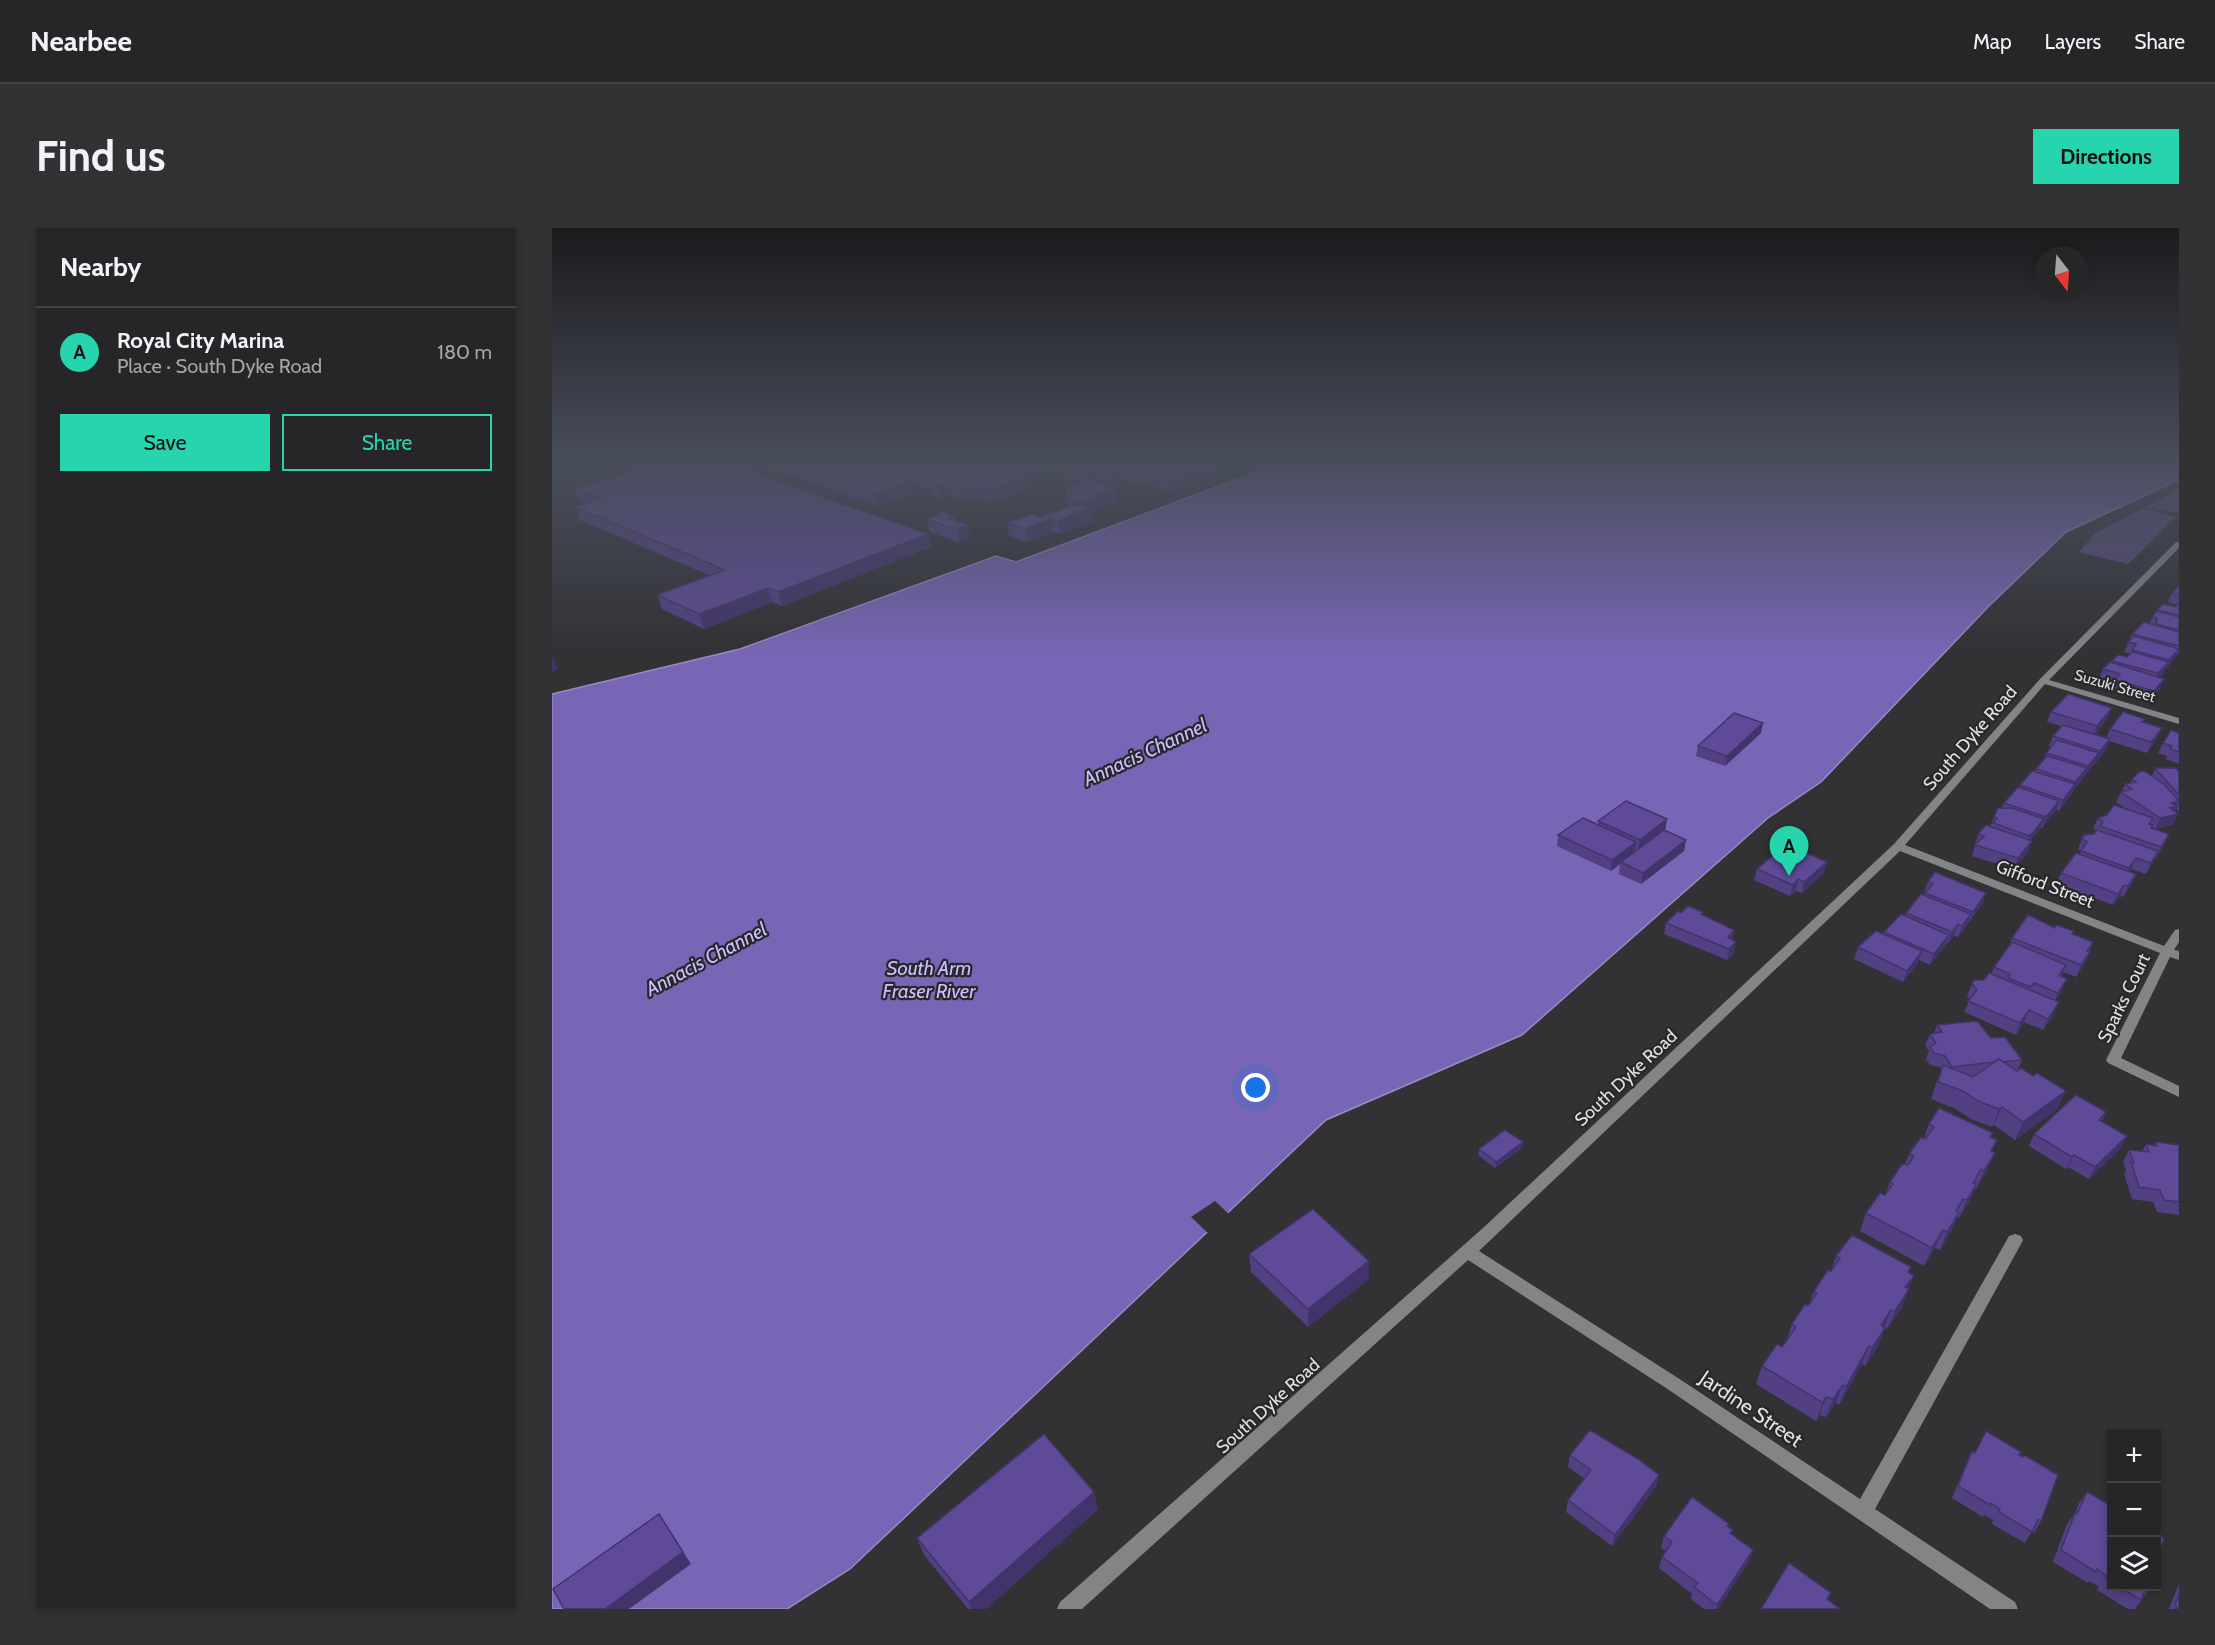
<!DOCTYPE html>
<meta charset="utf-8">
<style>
:root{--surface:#262527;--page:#323133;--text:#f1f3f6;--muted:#a4a5a7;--line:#424244;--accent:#26d5ae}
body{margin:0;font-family:Cabin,sans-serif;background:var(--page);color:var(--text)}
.controls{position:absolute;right:18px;bottom:18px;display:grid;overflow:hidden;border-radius:0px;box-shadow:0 3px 9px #0003}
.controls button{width:54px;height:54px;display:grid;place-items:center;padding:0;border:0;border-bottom:2px solid var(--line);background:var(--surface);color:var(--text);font:30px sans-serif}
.compass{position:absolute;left:1483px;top:18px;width:54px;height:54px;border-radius:50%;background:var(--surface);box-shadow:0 3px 9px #0003;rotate:163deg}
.you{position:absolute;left:704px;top:860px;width:21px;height:21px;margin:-15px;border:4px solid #fff;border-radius:50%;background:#1a73e8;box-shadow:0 0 0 9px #1a73e833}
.badge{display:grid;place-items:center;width:39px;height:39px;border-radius:50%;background:var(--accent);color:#111;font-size:20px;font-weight:700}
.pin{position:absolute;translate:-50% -50px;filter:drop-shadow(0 2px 3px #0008)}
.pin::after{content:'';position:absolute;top:32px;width:21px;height:18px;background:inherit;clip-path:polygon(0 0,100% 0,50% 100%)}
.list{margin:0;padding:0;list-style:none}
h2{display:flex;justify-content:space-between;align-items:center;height:78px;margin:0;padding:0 24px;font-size:26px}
h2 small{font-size:20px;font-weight:400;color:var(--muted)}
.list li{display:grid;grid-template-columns:39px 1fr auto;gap:18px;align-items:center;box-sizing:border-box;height:90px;padding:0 24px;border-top:2px solid var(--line)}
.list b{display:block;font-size:22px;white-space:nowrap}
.list p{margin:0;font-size:20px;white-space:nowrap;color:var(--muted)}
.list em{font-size:20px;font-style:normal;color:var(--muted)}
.actions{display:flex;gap:12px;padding:18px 24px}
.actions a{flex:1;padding:14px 0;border:2px solid var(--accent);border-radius:0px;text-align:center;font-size:21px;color:var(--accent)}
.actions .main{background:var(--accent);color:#111}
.icon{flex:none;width:33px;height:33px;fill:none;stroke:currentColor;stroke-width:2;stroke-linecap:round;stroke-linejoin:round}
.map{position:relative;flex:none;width:1627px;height:1381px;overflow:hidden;border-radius:0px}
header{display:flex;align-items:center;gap:36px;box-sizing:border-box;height:84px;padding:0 30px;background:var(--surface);border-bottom:2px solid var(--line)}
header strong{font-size:28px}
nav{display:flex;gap:33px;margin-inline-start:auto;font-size:21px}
.intro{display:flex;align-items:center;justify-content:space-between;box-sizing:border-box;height:144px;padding:0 36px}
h1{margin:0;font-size:42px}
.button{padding:15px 27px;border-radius:0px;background:var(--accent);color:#111;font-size:21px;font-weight:700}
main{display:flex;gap:36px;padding:0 36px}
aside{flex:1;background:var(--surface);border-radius:0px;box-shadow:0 3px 9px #0003}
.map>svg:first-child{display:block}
.green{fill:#544978}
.water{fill:#7965b6;stroke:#988ac3;stroke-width:1.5}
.pier{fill:#323134}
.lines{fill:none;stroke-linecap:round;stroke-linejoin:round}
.street{fill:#848487;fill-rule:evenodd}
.wall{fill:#524083}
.shaded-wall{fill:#42346a}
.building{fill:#5f4a98;stroke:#42346a;stroke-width:1.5}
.labels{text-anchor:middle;stroke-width:4.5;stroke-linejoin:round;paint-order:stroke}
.far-street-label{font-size:15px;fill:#e1e1e2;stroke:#28282a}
.street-label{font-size:18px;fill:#e1e1e2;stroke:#28282a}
.water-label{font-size:20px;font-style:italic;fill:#cbbeff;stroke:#28282a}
.near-street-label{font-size:21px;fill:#e1e1e2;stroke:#28282a}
</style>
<header>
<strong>Nearbee</strong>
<nav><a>Map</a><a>Layers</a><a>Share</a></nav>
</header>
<div class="intro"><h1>Find us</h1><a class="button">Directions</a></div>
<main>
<aside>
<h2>Nearby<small></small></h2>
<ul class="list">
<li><span class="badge">A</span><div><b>Royal City Marina</b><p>Place · South Dyke Road</p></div><em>180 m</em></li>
</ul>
<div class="actions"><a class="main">Save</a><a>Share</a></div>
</aside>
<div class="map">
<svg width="1627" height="1381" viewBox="0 0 1627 1381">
<rect width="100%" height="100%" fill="#323134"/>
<g class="green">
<path d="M1627,262V285L1593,279Z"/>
<path d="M1591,280L1624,289L1576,336L1527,324L1542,306Z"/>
</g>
<path class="water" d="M728,235H1627V252L1514,304L1437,378L1269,554L1216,590L970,807L774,892L298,1341L235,1381H0V466L188,421L444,328L464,334Z"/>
<path class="pier" d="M663,973L678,987L657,1006L639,989Z"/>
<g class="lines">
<path class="street" d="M1624,314H1627V320L1497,452L1627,490V496L1493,456L1353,617L1612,718L1623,702L1627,701V714L1622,722L1627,723V732L1618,729L1569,830L1627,858V869L1556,835L1554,832L1608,725L1348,623L927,1023L1126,1150L1308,1271L1457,1008L1463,1006L1469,1008L1471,1012L1469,1016L1323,1281L1463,1374L1466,1381H1438L1114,1160L916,1032L530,1381H505L508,1374L931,1000L1342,616L1488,451Z"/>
</g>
<g class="wall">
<path d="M204,235H663L664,246L622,264L584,253L579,255L570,252L557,258L565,272L560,274V275L539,284L540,293L508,306L501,304L475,314L457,308L455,295L489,289L516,278L514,260L529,255L512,250L510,239L476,252L477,260L440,274L427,270L416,274L395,267L388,270L379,267L377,261L362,256L364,265L326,278L205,236Z"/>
<path d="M23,260L379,319L230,378L220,374L152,401L110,381L105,367L159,348L28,292L23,279L35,276L27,273Z"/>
<path d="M383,287L402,288L403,293L418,311L407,315L378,304L375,291L383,288Z"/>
<path d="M1627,357V424L1608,449V461L1598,473L1559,462L1562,455L1547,451L1551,441L1560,433L1575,429L1577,428L1578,426L1572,424L1580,406L1597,396L1600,389L1605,382L1624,379L1626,377L1616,374L1620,365Z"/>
<path d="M1499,484L1556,490L1543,507L1554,510L1558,501L1592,494L1610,500L1605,510L1595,525L1557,513L1554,522L1522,561L1519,567L1507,583L1504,581L1490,600H1488L1487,602L1479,612L1480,613L1476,624L1462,641L1420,628L1426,606L1438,598L1442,589L1450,580L1452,575L1468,559V557L1483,544L1484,541L1491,533L1494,525L1499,519L1497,518L1501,508L1509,498L1495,494Z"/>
<path d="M1209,505L1173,538L1144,528L1146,518Z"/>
<path d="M1627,505V536L1614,531L1615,528L1606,525L1611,515Z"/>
<path d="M1603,540L1627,544V584L1624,580L1623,583L1626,586L1621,597L1603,601L1600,599L1599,600L1617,606L1612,617L1604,630L1603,629L1594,646L1579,641L1578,644L1584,646L1579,657L1571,669L1568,668L1561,677L1504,656L1509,645L1528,626L1529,623L1526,621L1530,610L1542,606L1544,603L1541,600L1546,590L1574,581L1564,574L1569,564L1570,563L1573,556L1578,555L1580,551L1600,548Z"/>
<path d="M1115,591L1113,602L1112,603L1132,623L1089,656L1067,646L1068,636L1059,643L1005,618L1006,607L1046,597V593Z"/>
<path d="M1205,641L1272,645L1250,665L1244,663L1238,668L1202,652Z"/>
<path d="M1376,654L1434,665L1430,676L1406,709L1402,708L1396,715H1395L1393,718L1378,737L1367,732L1366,735L1351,754L1302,731L1306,719L1331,706L1332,704L1353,688L1354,685L1373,666L1372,665Z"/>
<path d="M1129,685L1151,687L1182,702L1180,712L1184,714L1181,726L1175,732L1112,706L1114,695Z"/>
<path d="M1503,700L1541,714L1533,735L1524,749L1511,744L1509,748L1515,751L1510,762L1503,773L1502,786L1491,802L1472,794L1464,807L1412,784L1418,771L1415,768L1420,756L1432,752L1439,746L1442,739L1456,720L1460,710Z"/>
<path d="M1385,797L1439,810L1470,832L1466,842L1505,881L1463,912L1442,897L1440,899L1419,891L1404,881L1379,871L1389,841L1388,839L1378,837L1374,831L1377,823L1373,817L1378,806L1382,805Z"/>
<path d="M1554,884L1550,893L1569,920L1537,951L1516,939L1514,941L1477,918L1482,906Z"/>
<path d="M1377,896L1439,909L1440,924L1435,943L1424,961L1423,960L1417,974L1407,990L1405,989L1399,1003L1388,1022L1383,1020L1372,1038L1308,1003L1314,985L1333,967L1338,954L1353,936L1357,926L1372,910Z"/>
<path d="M971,914L970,920L943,940L926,927L927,921Z"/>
<path d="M1604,914L1627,917V987L1605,984L1601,974L1580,971L1572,946L1574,943L1571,934L1577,922L1590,923L1594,916L1602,917Z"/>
<path d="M697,1026L817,1033V1051L756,1099L699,1044Z"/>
<path d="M1284,1028L1357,1045L1356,1061L1350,1079L1335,1101L1333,1100L1326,1118L1313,1138L1310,1136L1287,1177L1284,1175L1274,1189L1268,1187L1264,1193L1204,1156L1210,1138L1230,1119L1234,1114L1240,1096L1257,1076L1262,1063L1279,1043Z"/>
<path d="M1420,1223L1423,1224L1467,1227L1489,1293L1482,1305L1480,1303L1473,1315L1440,1296L1441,1292L1432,1287L1431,1289L1400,1270L1414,1235Z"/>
<path d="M1018,1227L1107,1247L1104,1259L1060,1318L1014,1284L1016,1272L1033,1251L1016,1239Z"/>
<path d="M1535,1264L1560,1278V1359H1599L1583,1381H1576L1545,1362L1547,1359L1537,1353L1536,1355L1501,1334L1515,1296L1523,1285L1527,1275Z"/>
<path d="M546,1281L434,1381H416L372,1327L365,1310Z"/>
<path d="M1176,1298L1181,1302L1179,1306L1197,1333L1166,1381H1152L1139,1371L1140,1366L1107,1340L1110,1329L1114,1323L1109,1320L1112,1308Z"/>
<path d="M1627,1356V1381H1617Z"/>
</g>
<g class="shaded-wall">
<path d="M488,235H522L510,238V239L476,252L477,260L440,274L438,262L463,244Z"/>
<path d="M661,235H663L664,246L622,264L621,251Z"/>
<path d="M338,237L341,250L327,241Z"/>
<path d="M569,240L570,252L556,258L555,246Z"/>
<path d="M583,241L584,253L579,255L578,242Z"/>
<path d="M543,243L545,255L538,258L536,245Z"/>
<path d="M361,253L364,265L326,278L323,266Z"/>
<path d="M392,255L395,267L388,270L386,257Z"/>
<path d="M425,258L427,270L416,274L414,262Z"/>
<path d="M563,260L565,272L560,274V275L539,284L540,293L508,306L506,293L531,283L530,274Z"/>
<path d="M499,291L501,304L475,314L473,301Z"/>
<path d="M416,297L418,311L407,315L404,302Z"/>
<path d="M376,306L379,319L230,378L226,364Z"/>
<path d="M216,360L220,374L152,401L147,386Z"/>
<path d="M1627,421L1622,431L1614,440L1613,444L1602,455L1606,445L1615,435L1617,432Z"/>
<path d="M0,427L6,441L0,444Z"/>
<path d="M1612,451L1608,461L1598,473L1602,463Z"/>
<path d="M1560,480L1556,490L1541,509L1545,498Z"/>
<path d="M1211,495L1209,505L1173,538L1175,528Z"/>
<path d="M1610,500L1605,510L1595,525L1599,514Z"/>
<path d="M1558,511L1554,522L1544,534L1548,523Z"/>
<path d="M1547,525L1543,536L1532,549L1536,538Z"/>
<path d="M1535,540L1531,550L1522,561L1519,567L1507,583L1511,572L1520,561L1523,554Z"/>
<path d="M1507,573L1503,584L1490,600L1494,589Z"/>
<path d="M1627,573L1621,587L1626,586L1621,597L1603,601L1608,590L1619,575Z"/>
<path d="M1115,591L1113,602L1086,623L1088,612Z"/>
<path d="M1492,591L1487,602L1473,619L1478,608Z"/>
<path d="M1617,606L1612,617L1604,630L1609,619Z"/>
<path d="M1134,612L1132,623L1089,656L1091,645Z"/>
<path d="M1480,613L1476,624L1462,641L1466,630Z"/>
<path d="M1084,614L1082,625L1059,643L1060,632Z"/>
<path d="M1606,623L1601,634L1594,646L1599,635Z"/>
<path d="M1584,630L1579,641L1572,652L1577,640Z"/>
<path d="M1275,634L1272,645L1250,665L1252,654Z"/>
<path d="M1584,646L1579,657L1571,669L1576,658Z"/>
<path d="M1246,651L1244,663L1238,668L1241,657Z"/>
<path d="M1572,657L1568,668L1561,677L1566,666Z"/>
<path d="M1434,665L1430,676L1417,695L1421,684Z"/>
<path d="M1419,686L1415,697L1406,709L1410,698Z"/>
<path d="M1406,696L1402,708L1396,715L1400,704Z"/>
<path d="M1182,702L1180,713L1173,720L1176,709Z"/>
<path d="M1397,707L1393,718L1378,737L1382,726Z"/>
<path d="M1184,714L1181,726L1175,732L1177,721Z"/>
<path d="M1370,723L1366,735L1351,754L1355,743Z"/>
<path d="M1538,724L1533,735L1524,749L1529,737Z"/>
<path d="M1515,751L1510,762L1501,776L1506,765Z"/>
<path d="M1507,774L1502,786L1491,802L1496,791Z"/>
<path d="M1477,782L1472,794L1464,807L1468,795Z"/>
<path d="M1514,863L1505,881L1463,912L1471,894Z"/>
<path d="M1450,879L1442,897L1440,899L1447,881Z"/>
<path d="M1575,908L1569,920L1537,951L1543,939Z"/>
<path d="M971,914L970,920L943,940L944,934Z"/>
<path d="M1443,925L1435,943L1424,961L1432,943Z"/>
<path d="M1522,927L1516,939L1514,941L1520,929Z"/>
<path d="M1424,956L1417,974L1407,990L1415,972Z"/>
<path d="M1407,985L1399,1003L1388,1022L1395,1004Z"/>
<path d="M1391,1002L1383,1020L1372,1038L1380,1020Z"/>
<path d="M817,1033V1051L756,1099V1081Z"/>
<path d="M1362,1048L1354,1066L1353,1059Z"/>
<path d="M1357,1061L1350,1079L1335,1101L1343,1083Z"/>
<path d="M1339,1082L1332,1100L1329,1097Z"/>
<path d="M1333,1100L1326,1118L1313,1138L1320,1120Z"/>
<path d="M1317,1118L1310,1136L1287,1177L1294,1159Z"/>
<path d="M1291,1157L1284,1175L1274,1189L1281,1171Z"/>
<path d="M1274,1169L1268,1187L1264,1193L1271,1175Z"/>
<path d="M1107,1247L1104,1259L1060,1318L1063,1307Z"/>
<path d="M542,1264L546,1281L434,1381H419L417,1374Z"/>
<path d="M107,1286L139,1336L77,1381H53Z"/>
<path d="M1201,1322L1197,1333L1166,1381H1164L1165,1377Z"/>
</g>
<g class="building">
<path d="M108,235H174L376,306L226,364L216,360L147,386L105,367L173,342L23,279L50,271L23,260Z"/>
<path d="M233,235H488L463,244L475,248L438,262L425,258L414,262L392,255L386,257L376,254L383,252L338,237L327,241L361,253L323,266Z"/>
<path d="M518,235H661L621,251L583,241L578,242L569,240L555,246L543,243L536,245L510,238Z"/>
<path d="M538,251L563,260L556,262L559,263L530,274L515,269L526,265L514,260Z"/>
<path d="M524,276L538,280L506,293L499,291L473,301L455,295L480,286L489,289Z"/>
<path d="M390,284L402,288L396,290L416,297L404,302L375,291L385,288L383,287Z"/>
<path d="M1625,360H1627V367L1620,365Z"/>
<path d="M1627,375V387L1605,382L1611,376L1624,379Z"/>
<path d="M1605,383L1627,389V402L1604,396L1605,390L1600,389Z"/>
<path d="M1592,394L1627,404V418L1580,406Z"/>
<path d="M1582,408L1627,421L1617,432L1580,422L1584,416L1576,414Z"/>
<path d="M1581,424L1617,434L1606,445L1560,433L1566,427L1575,429Z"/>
<path d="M1558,434L1612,451L1602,463L1563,452L1568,446L1551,441Z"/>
<path d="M1516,466L1560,480L1545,498L1499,484Z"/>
<path d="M1571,484L1593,491L1590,494L1610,500L1599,514L1558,501Z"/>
<path d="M1182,485L1211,495L1175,528L1146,518Z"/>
<path d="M1511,497L1558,511L1548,523L1501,508Z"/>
<path d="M1619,502L1627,505V524L1618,521L1620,518L1611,515Z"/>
<path d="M1505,512L1547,525L1536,538L1494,525Z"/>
<path d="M1495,528L1535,540L1523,554L1484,541Z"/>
<path d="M1603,540H1624L1627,544V567Z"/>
<path d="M1480,543L1523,556L1511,572L1468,557Z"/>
<path d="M1592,543L1613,557L1627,573L1619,575L1625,579L1618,580L1626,586L1608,590L1569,564L1580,561L1573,556L1584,554L1580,551L1587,544Z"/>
<path d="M1466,559L1507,573L1494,589L1452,575Z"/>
<path d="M1074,573L1115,591L1088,612L1046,593Z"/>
<path d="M1562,577L1601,590L1597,596L1601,597L1599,600L1617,606L1609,619L1548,598L1551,594L1546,590L1555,587Z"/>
<path d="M1446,580H1460L1492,591L1478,608L1441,595L1445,590L1442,589Z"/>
<path d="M1031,590L1084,614L1060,632L1006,607Z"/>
<path d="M1434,597L1480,613L1466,630L1423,617L1432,608L1426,606Z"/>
<path d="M1112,602L1134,612L1091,645L1069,634Z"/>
<path d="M1545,602L1606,623L1599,635L1584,630L1577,640L1529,623L1535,614L1530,610L1532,607L1542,606Z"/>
<path d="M1234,616L1275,634L1252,654L1246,651L1241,657L1205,641Z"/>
<path d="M1524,625L1584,646L1576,658L1572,657L1566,666L1509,645Z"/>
<path d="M1383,644L1434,665L1421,684L1373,665L1381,656L1376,654Z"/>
<path d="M1369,666L1419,686L1410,698L1406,696L1400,704L1354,685Z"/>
<path d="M1136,678L1151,684L1149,686L1182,702L1176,709L1184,714L1177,721L1114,695L1126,683L1129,685Z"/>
<path d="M1349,686L1397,707L1382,726L1332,704Z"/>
<path d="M1476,687L1503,700L1504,697L1522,703L1520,706L1541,714L1535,723L1538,724L1529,737L1460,710Z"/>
<path d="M1324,703L1370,723L1355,743L1306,719Z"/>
<path d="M1460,714L1514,737L1507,747L1515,751L1506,765L1482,755L1479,759L1456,750L1458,746L1442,739Z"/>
<path d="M1437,745L1507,774L1496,791L1477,782L1468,795L1416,773L1425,762L1420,756L1422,752H1432Z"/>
<path d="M1425,793L1439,810L1453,809L1470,832L1450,834L1447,831L1442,834L1400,839L1393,828L1382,825L1378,819L1384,815L1378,806L1390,804L1385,797Z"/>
<path d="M1447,831L1465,843L1469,840L1481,848L1485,845L1514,863L1471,894L1450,879L1447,881L1426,873L1411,863L1386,854L1391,837L1421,849Z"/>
<path d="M1524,867L1554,884L1547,892L1575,908L1543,939L1522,927L1520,929L1482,906Z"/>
<path d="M1387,880L1441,905L1438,909L1445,912L1439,923L1443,925L1432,943L1429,941L1421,955L1424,956L1415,972L1411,971L1404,983L1407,985L1395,1004L1391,1002L1380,1020L1314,985L1328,965L1333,967L1341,956L1338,954L1350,936L1356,937L1362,928L1357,926L1369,909L1373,911L1382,899L1377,896Z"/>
<path d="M953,902L971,914L944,934L927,921Z"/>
<path d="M1604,914L1627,917V974L1612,972L1608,962L1587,959L1579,934L1582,935L1577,922L1597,924L1594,916L1605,918Z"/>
<path d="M761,981L817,1033L756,1081L697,1026Z"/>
<path d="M1300,1007L1359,1039L1356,1044L1362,1048L1353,1059L1357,1061L1343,1083L1339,1082L1329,1097L1333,1100L1320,1120L1317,1118L1294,1159L1291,1157L1281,1171L1274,1169L1271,1175L1210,1138L1225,1116L1230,1119L1244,1099L1240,1096L1253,1076L1256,1078L1265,1065L1262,1063L1276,1042L1279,1043L1288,1030L1284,1028Z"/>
<path d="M1038,1202L1086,1231L1107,1247L1063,1307L1016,1272L1039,1242L1018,1227Z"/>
<path d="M1434,1203L1469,1224L1467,1227L1471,1229L1472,1227L1506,1247L1489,1293L1486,1291L1480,1304L1447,1284L1448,1281L1439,1275L1438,1277L1406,1258L1420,1223L1423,1225Z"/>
<path d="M492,1206L542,1264L417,1374L365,1310Z"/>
<path d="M1535,1264L1560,1278V1354L1553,1350L1555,1348L1545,1341L1544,1344L1509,1322L1523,1285L1525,1286Z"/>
<path d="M1140,1269L1177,1296L1175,1298L1181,1302L1178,1305L1201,1322L1165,1377L1142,1359L1146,1355L1110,1329L1120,1314L1112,1308Z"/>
<path d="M107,1286L131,1324L53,1381H12L1,1361Z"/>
<path d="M1605,1306L1612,1310L1605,1332L1608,1335L1605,1344Z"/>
<path d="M1237,1335L1279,1365L1275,1371L1288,1381H1209Z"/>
<path d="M1567,1359H1594L1589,1372Z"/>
<path d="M1627,1366V1381H1624L1625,1379L1623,1377Z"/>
</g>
<linearGradient id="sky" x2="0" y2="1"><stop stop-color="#1c1b1d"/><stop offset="0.55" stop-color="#494e5c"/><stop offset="1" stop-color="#494e5c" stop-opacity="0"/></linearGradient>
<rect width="1627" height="428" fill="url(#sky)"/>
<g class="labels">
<g class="far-street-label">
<text transform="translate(1563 458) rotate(16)" y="5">Suzuki Street</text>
</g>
<g class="street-label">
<text transform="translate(1418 510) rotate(-49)" y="6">South Dyke Road</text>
<text transform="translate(1493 656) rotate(21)" y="6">Gifford Street</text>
<text transform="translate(1572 770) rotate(-64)" y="6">Sparks Court</text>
<text transform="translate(1074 850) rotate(-43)" y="6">South Dyke Road</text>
<text transform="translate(716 1178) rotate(-42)" y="6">South Dyke Road</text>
</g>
<g class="water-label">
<text transform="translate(593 524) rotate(-25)" y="7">Annacis Channel</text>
<text transform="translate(154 731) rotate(-28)" y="7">Annacis Channel</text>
<text x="377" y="747">South Arm<tspan x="377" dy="23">Fraser River</tspan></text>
</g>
<g class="near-street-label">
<text transform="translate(1199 1181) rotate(34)" y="7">Jardine Street</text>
</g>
</g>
</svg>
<div class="controls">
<button>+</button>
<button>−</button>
<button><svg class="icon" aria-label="layers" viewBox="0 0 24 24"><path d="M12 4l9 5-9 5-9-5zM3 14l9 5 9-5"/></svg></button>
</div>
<svg class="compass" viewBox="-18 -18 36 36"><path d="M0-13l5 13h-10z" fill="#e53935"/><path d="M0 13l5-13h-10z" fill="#a4a5a7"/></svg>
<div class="you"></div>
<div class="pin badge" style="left:1237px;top:648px">A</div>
</div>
</main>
